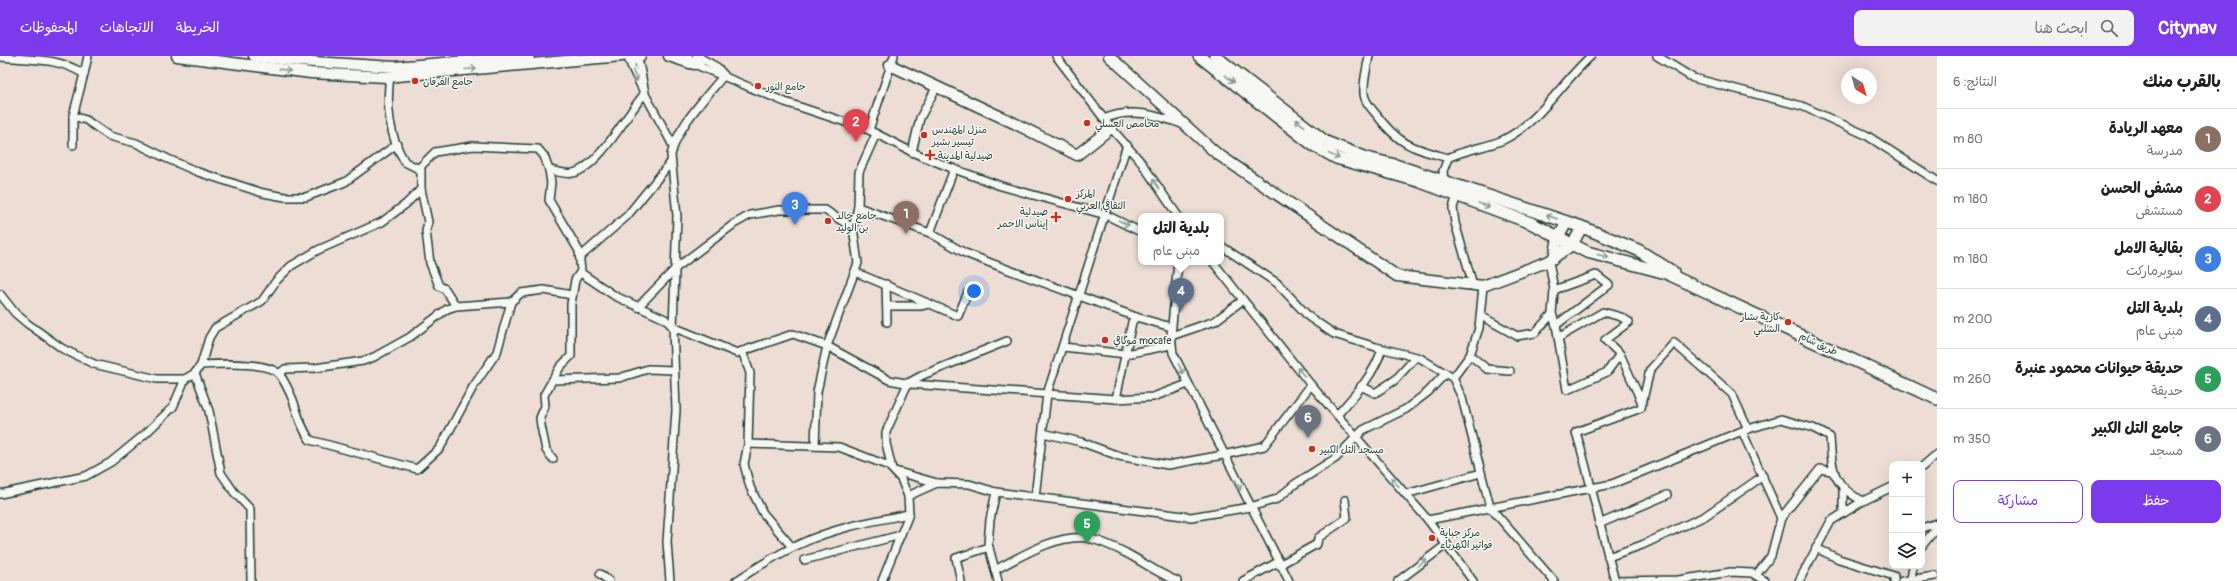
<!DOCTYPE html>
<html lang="ar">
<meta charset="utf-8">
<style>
:root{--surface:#fff;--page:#f2f2f2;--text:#202124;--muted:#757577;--line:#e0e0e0;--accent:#7c3aed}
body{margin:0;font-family:Pangolin,"Playpen Sans Arabic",sans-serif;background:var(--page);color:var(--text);direction:rtl}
.controls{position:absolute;right:12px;bottom:12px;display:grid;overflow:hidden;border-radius:8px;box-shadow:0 4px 16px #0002}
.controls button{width:36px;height:36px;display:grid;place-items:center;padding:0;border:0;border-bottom:1px solid var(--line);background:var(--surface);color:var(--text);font:20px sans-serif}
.compass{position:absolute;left:1841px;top:12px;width:36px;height:36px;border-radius:50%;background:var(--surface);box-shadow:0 4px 16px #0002;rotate:143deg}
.you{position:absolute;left:974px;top:235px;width:14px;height:14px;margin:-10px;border:3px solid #fff;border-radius:50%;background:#1a73e8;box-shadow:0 0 0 6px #1a73e833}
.badge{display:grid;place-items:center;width:26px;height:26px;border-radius:50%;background:var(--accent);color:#fff;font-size:13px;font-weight:700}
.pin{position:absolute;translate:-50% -33px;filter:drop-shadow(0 1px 2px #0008)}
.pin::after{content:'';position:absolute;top:21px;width:14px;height:12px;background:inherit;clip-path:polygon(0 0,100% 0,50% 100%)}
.popup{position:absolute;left:1138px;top:157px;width:86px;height:52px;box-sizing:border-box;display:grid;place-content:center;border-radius:8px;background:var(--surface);filter:drop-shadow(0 1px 3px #0005);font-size:13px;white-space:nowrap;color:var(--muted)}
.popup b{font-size:15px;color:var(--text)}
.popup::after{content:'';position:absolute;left:50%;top:100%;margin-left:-8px;border:8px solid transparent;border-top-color:var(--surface)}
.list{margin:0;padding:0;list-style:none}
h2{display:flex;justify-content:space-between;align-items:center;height:52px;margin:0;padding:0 16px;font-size:17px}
h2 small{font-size:13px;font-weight:400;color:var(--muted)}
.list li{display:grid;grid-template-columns:26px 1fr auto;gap:12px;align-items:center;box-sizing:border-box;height:60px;padding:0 16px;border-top:1px solid var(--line)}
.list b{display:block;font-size:15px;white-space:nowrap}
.list p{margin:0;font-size:13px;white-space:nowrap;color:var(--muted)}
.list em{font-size:13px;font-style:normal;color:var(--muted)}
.actions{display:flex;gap:8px;padding:12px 16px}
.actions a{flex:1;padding:9px 0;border:1px solid var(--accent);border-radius:8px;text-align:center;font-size:14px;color:var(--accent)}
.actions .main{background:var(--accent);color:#fff}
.icon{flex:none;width:22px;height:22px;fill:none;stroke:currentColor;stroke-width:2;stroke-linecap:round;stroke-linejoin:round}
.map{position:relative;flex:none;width:1937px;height:525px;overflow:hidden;direction:ltr}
header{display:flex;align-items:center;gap:24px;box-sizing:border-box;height:56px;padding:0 20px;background:var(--accent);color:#fff}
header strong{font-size:19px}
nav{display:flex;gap:22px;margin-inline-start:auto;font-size:14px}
.search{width:280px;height:36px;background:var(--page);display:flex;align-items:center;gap:10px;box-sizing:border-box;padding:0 14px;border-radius:8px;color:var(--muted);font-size:15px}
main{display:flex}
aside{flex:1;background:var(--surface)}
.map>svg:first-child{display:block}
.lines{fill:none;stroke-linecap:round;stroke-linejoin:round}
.street-casing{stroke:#1f3d34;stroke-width:10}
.secondary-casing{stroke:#1f3d34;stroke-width:13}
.primary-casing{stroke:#1f3d34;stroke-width:14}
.street{stroke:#f6f6f2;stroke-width:7}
.secondary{stroke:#f6f6f2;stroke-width:10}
.primary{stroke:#f6f6f2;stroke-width:11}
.oneway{stroke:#8a9a93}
.poi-dot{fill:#c8321e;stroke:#f6f6f2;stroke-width:1.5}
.labels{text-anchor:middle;stroke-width:3;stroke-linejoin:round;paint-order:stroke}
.poi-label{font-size:10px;fill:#1f3d34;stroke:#f6f6f2;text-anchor:start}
.street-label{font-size:10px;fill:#1f3d34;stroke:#f6f6f2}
</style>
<header>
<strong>Citynav</strong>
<div class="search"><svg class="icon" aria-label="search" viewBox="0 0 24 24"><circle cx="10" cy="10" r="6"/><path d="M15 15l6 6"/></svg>ابحث هنا</div>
<nav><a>الخريطة</a><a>الاتجاهات</a><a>المحفوظات</a></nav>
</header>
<main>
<aside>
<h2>بالقرب منك<small>النتائج: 6</small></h2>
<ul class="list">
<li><span class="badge" style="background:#8d6e63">1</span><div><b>معهد الريادة</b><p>مدرسة</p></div><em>80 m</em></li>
<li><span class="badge" style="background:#e0444e">2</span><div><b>مشفى الحسن</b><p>مستشفى</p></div><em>180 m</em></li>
<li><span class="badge" style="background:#3f7fe0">3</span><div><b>بقالية الامل</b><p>سوبرماركت</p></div><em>180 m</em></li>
<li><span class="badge" style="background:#5c6f8a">4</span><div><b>بلدية التل</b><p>مبنى عام</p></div><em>200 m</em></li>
<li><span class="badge" style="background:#2e9e5b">5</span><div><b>حديقة حيوانات محمود عنبرة</b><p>حديقة</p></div><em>260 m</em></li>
<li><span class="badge" style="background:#6b7280">6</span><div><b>جامع التل الكبير</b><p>مسجد</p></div><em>350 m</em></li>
</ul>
<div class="actions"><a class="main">حفظ</a><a>مشاركة</a></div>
</aside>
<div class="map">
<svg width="1937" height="525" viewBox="0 0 1937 525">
<rect width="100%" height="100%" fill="#edddd4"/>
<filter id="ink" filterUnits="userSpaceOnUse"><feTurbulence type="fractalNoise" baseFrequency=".025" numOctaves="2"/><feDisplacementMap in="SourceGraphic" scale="8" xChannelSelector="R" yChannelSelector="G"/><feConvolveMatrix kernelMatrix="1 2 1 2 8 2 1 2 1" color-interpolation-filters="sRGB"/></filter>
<g filter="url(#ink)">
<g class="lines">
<g class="street-casing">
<g id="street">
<path d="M1056,0L1111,72L1141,106L1178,160"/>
<path d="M1369,0C1367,12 1363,25 1364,37C1364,45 1371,52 1376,58C1399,89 1412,92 1448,102"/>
<path d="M1657,0L1693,22L1802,50L1866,79L1937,125"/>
<path d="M0,1C31,4 57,1 84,18L88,0"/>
<path d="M699,1L717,11L724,19"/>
<path d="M628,2C640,33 658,60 673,90"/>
<path d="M694,8L785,46L869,74L912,96L954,113L1001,130L1106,159L1141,176"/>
<path d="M73,60L84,18"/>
<path d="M1104,63C1131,51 1155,59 1182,68"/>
<path d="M869,74L894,0"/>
<path d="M73,89V60L86,64L109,80L136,87L168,103L198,116L263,137L285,141H306L345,126L397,88"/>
<path d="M912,96L920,62L937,30"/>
<path d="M418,113L435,96L473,90L538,93L544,100L549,114L551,127L549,144L579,195L581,215L575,224L571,248V300L560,311L544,339L545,350L540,362L541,370L546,394L553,403"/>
<path d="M549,114C556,115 567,119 573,117C599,111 627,58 645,37L638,2"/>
<path d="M1444,126L1443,115L1448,102C1465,93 1485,92 1503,84C1540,66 1561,27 1591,0"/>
<path d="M421,133L428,166L426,175L430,207L439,230L445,233L456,250"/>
<path d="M1457,139L1453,152L1455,167L1473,229"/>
<path d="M858,151L930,177L965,197L1001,211L1136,261L1171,271"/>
<path d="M930,177L954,113"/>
<path d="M1221,190L1277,227L1309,261L1334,278L1376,291L1420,302L1453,322L1462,342L1490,451L1554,525"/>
<path d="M580,201L627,160L671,106"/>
<path d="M1549,205L1554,234L1552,258"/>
<path d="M1178,206L1171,280L1173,297L1289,525"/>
<path d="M1213,206L1311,329L1428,464L1473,525"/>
<path d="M855,216L958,260L968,236"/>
<path d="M581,217L615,240L665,263L673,271L737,297L793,278L827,290L889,324L911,328L1116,343L1153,341L1188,328"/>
<path d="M886,228L887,266"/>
<path d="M1554,234L1596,219L1609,229L1556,269"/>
<path d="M0,238L15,257L28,268L63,293L94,308L157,323H185"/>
<path d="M887,250H920L929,248"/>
<path d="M638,251L676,212L734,168L750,159L779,154H825L853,172"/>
<path d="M1481,260L1517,280L1535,277L1552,258L1556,269L1567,334L1607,316L1620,298L1642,347"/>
<path d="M1171,280L1215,265L1243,244"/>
<path d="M1558,282L1603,256L1621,261L1629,266L1605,284L1620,298"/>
<path d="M1063,291L1126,298L1171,289"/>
<path d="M742,295L750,317L748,388"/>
<path d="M1470,299L1487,313L1510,315"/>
<path d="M201,309L209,282L215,272L262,245L276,225L291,210L318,194L382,166L406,148L421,133V114L405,106C389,81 386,49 390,20"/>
<path d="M279,318L285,313L315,312L363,305L374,301L410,281L447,253L456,250L511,246"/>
<path d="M1453,322L1470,299L1479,272L1483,230"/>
<path d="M554,324L619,322L648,313L674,314"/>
<path d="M1361,330L1375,337L1395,324L1416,301"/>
<path d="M1116,343L1132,266L1136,261"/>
<path d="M1337,359C1355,339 1374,319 1382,293"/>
<path d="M1742,375L1781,462"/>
<path d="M1043,377L1081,386L1119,400L1168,409L1223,399L1264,390L1311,329"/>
<path d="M815,390L817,336L827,290L858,207L853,172L858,151L859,116L876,78"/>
<path d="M1922,411L1937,398"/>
<path d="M892,413L886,387V376L908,327L923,319L1007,285"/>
<path d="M895,415L937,427"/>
<path d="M1843,432V457"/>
<path d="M996,436L990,464L988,488L998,525"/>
<path d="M0,438L86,420L111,406L144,379L173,351L185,323L195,317"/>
<path d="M1406,438L1481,417"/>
<path d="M908,440L937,427L969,428L996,436L1191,461L1250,451L1277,443L1295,428L1336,402L1363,374L1406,353L1428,336L1445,318"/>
<path d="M1035,441L1047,338L1127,89"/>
<path d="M1428,464L1612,428L1742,375L1781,363L1813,372L1830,381C1832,413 1832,430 1863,445L1892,431"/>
<path d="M1599,468L1667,439"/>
<path d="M1922,472L1937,467"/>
<path d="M1922,490L1937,471"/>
<path d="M792,491L763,457L750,431L744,408L748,388L839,391L889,410L901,423L908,440L909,458L882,525"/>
<path d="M1816,492L1839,503L1894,520V525"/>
<path d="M1608,501L1642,489L1705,460L1763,420"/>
<path d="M804,504L901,479"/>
<path d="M1279,509L1317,488L1318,482L1347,462L1345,444"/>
<path d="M995,514C1021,500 1062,475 1092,483C1103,486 1116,492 1126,497C1143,506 1159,518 1177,525"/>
<path d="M600,518L609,525"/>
<path d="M1756,519L1771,500L1781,462L1820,413L1832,415L1834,418"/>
<path d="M1911,523L1913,510"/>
<path d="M251,525L250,453L234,436L221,417L209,355L195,317L201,309C218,308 269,305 280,319C285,326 290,337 293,344C298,359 301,371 310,384L417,413L440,392L473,331L497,296L511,246L521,237L544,234L572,239"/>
<path d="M670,525L667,486L676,354L673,271L677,160L671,99C678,69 705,43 724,19"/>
<path d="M736,525C757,511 777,498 800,488C833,472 873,465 909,458"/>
<path d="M961,525L956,502L989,491"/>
<path d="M1243,525L1278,506"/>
<path d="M1398,525L1447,488"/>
<path d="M1615,525C1601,476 1591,425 1576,376L1641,352L1650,314L1674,287L1732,338L1748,373"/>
<path d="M1615,525L1678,524L1731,516L1752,517L1765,525"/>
<path d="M1799,525L1831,465L1863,445"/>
<path d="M1902,525L1935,520"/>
</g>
</g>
<g class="secondary-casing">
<g id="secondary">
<path d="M177,0L311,17L386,21L622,0"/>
<path d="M254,0L298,5L394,11L529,0"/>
<path d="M627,0L633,4L640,0"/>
<path d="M669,0L690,7"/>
<path d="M1109,0L1216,97L1397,220L1483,230L1549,205L1572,189L1582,171"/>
<path d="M688,2L690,7L694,8L698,5V0"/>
<path d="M890,9L1014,67L1077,99L1111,72"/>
<path d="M1554,202L1558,182L1567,166"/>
</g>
</g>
<g class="primary-casing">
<g id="primary">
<path d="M1199,0L1313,89L1336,102L1418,125L1531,167L1587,196L1666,217L1937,343"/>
<path d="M1215,0L1326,86L1367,102L1395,109L1582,171L1638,194L1673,216"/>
</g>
</g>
<use href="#street" class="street"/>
<use href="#secondary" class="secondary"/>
<use href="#primary" class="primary"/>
</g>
<defs><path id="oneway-shaft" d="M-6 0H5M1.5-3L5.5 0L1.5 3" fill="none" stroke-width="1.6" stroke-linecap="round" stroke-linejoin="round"/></defs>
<g class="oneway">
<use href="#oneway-shaft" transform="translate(471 13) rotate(-5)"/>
<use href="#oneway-shaft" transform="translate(285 14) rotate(8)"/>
<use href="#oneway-shaft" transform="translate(635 20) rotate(70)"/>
<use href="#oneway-shaft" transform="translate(1230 23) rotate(38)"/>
<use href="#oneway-shaft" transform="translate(1300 67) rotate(-143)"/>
<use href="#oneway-shaft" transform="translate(1334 100) rotate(25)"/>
<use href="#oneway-shaft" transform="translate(1156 128) rotate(-125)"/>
<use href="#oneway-shaft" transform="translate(1484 149) rotate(20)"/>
<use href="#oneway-shaft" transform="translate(1552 161) rotate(-161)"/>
<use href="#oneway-shaft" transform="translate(1124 167) rotate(26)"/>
<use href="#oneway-shaft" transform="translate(1603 200) rotate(15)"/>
<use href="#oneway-shaft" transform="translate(1181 313) rotate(63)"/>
<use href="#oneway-shaft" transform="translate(1301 316) rotate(-129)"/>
<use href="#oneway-shaft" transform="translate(1395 426) rotate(-131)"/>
<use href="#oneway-shaft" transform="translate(1238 429) rotate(63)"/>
<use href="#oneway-shaft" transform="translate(1422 507) rotate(-38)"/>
</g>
</g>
<g class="poi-dot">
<circle cx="415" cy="25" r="4"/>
<circle cx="758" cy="30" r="4"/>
<circle cx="1087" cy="67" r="4"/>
<circle cx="924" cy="79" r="4"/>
<path d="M928 93h4v4h4v4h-4v4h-4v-4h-4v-4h4z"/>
<circle cx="1068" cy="143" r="4"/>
<path d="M1054 155h4v4h4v4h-4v4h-4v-4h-4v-4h4z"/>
<circle cx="828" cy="165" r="4"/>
<circle cx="1788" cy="266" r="4"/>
<circle cx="1105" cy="284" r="4"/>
<circle cx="1312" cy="393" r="4"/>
<circle cx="1432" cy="482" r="4"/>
</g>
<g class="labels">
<g class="poi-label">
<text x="423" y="29">جامع الفرقان</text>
<text x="766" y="34">جامع النور</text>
<text x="1095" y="71">محامص العسلي</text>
<text x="932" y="77">منزل المهندس<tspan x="932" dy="12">تيسير بشير</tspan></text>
<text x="938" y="103">صيدلية المدينة</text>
<text x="1076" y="141">المركز<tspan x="1076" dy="12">الثقافي العربي</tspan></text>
<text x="1048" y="159" text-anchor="end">صيدلية<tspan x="1048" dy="12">إيناس الاحمر</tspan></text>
<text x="836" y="163">جامع خالد<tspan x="836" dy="12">بن الوليد</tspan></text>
<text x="1780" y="264" text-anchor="end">كازية بشار<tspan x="1780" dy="12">الشلبي</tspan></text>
<text x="1113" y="288">موكّافي mocafe</text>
<text x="1320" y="397">مسجد التل الكبير</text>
<text x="1440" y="480">مركز جباية<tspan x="1440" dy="12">فواتير الكهرباء</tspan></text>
</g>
<g class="street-label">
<text transform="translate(1819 287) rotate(25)" y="4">طريق شام</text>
</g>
</g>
</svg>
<div class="controls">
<button>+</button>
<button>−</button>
<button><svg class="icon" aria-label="layers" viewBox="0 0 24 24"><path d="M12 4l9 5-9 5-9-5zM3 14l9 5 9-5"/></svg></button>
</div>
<svg class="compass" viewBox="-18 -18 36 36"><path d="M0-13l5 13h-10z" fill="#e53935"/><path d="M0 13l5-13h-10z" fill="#757577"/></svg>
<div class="you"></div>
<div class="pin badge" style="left:906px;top:178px;background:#8d6e63">1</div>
<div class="pin badge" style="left:856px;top:86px;background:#e0444e">2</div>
<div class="pin badge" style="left:795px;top:169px;background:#3f7fe0">3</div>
<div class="pin badge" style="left:1181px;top:255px;background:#5c6f8a">4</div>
<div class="popup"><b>بلدية التل</b>مبنى عام</div>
<div class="pin badge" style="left:1087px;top:488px;background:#2e9e5b">5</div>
<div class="pin badge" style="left:1308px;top:382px;background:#6b7280">6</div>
</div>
</main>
